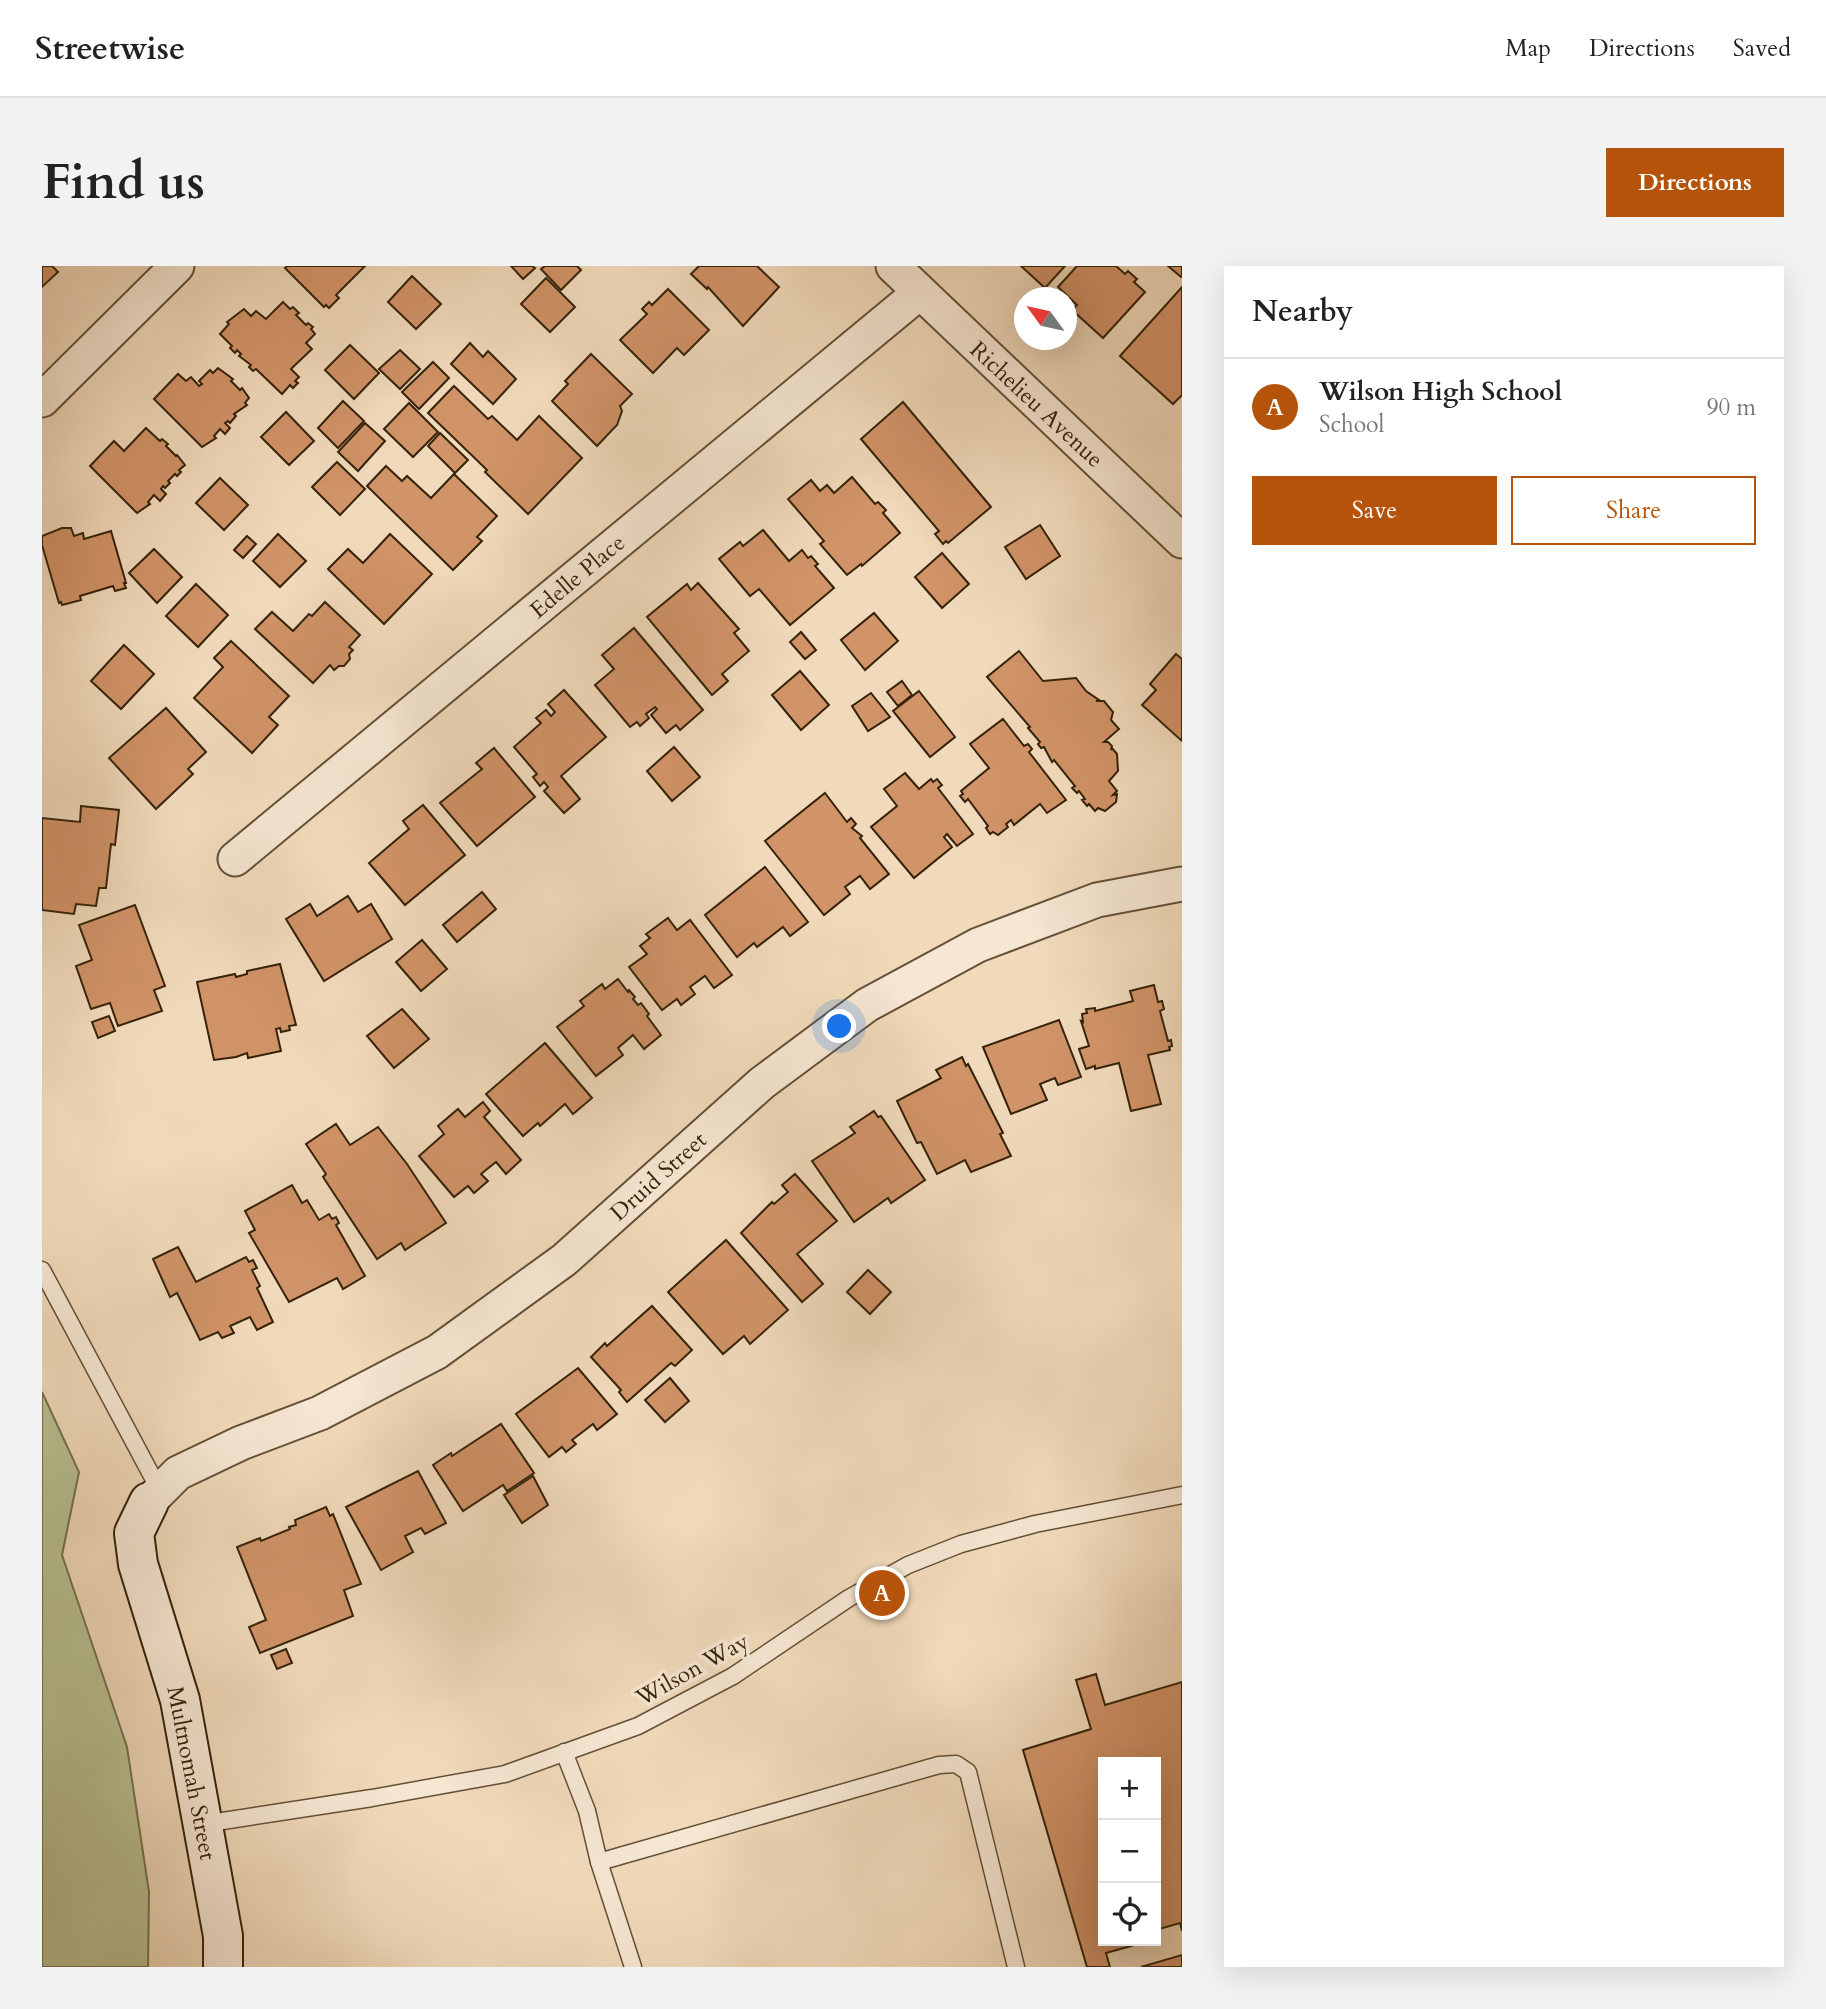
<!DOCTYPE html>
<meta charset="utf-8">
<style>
:root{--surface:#fff;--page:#f2f2f2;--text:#222;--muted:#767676;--line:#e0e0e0;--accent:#b45309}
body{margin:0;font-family:Cardo,serif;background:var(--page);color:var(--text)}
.controls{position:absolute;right:21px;bottom:21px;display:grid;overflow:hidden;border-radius:0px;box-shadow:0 7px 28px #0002}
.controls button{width:63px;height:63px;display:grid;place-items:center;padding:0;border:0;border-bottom:2px solid var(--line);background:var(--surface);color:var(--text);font:35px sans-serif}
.compass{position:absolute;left:972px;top:21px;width:63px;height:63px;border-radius:50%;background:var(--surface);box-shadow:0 7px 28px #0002;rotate:303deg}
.you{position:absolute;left:798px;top:761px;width:24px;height:24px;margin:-18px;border:5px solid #fff;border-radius:50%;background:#1a73e8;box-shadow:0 0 0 10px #1a73e833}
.badge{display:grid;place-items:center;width:46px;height:46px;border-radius:50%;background:var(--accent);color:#fff;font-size:23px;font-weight:700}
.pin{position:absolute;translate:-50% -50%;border:4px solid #fff;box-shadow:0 2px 7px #0006}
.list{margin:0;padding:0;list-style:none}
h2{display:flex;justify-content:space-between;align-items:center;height:91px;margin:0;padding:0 28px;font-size:30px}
h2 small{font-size:23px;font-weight:400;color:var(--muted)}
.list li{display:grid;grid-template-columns:46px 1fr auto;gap:21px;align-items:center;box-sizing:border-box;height:98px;padding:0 28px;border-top:2px solid var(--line)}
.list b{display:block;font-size:26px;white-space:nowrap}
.list p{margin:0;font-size:23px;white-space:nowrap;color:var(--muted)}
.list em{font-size:23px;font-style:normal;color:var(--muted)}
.actions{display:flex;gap:14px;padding:21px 28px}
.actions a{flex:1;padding:16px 0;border:2px solid var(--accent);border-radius:0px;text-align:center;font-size:24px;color:var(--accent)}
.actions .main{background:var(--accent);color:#fff}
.icon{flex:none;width:38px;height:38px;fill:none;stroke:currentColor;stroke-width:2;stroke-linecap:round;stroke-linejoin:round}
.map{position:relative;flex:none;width:1140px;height:1701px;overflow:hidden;border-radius:0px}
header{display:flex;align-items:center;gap:42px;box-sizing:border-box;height:98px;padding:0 35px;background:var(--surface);border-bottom:2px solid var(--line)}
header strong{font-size:33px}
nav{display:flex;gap:38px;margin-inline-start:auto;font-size:24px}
.intro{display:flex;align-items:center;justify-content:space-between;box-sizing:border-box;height:168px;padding:0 42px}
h1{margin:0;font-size:49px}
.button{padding:18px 32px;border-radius:0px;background:var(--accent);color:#fff;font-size:24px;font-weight:700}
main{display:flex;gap:42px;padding:0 42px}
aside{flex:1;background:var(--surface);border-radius:0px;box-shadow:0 7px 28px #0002}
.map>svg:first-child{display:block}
.green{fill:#b8c091;stroke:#76714d;stroke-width:2}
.building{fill:#d19368;stroke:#342209;stroke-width:2}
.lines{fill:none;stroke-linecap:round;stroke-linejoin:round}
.lane-casing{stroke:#635036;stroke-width:19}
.street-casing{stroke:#635036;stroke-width:37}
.secondary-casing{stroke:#342209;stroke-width:42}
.lane{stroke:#f6e7d3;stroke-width:16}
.street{stroke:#f6e7d3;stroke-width:33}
.secondary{stroke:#f6e7d3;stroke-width:38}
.labels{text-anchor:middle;stroke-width:7;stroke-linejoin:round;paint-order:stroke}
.street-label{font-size:23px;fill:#342209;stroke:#f6e7d3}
</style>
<header>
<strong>Streetwise</strong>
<nav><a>Map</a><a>Directions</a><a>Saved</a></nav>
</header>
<div class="intro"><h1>Find us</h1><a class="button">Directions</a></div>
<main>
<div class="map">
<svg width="1140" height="1701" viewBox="0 0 1140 1701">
<rect width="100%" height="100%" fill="#f1dabb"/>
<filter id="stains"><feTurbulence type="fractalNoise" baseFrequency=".00286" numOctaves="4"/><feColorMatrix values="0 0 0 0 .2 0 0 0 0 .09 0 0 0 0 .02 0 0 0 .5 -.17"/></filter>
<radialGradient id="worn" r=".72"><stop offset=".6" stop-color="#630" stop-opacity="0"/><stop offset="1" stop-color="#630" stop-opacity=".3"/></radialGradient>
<path class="green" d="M0,1126L37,1206L20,1289L85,1481L107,1626L106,1701H0Z"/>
<g class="building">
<path d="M0,0H10L16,6L0,21Z"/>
<path d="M245,0H323L294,29L297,32L287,42L284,39L282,41L243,2Z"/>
<path d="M469,0H490L493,2L481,13Z"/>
<path d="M503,0H535L539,4L519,24L499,3Z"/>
<path d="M657,0H715L737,21L701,60L666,21L665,23L649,8Z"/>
<path d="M979,0H1023L1003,22Z"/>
<path d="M1035,0H1074L1083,8L1086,5L1095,13L1092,16L1103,26L1061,72L1030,44L1035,39L1016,21Z"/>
<path d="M1126,0H1140V10L1139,11Z"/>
<path d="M370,10L399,38L374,63L346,36Z"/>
<path d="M504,12L533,41L508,66L479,38Z"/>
<path d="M1140,21V129L1131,138L1078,90Z"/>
<path d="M626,23L667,64L642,89L635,82L611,107L578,74L605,48L600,43L607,36L610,39Z"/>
<path d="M241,36L248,43L251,41L257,47L254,49L264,59L266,57L271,61L269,63L273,68L264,77L270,83L249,103L257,111L253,115L256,117L251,122L248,119L240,128L214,103L211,105L207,101L209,99L197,90L199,88L195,84L193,87L188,82L190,80L178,68L187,58L185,56L202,43L209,50L214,45L224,53Z"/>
<path d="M428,77L441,91L446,85L474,113L451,138L409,98Z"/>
<path d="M308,79L337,107L312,133L283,104Z"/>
<path d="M358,84L378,103L358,123L337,103Z"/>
<path d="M549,88L590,128L578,140L580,145L575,159L555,180L510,135L526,118L523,115Z"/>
<path d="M391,96L407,112L377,143L360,126Z"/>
<path d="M176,102L191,113L189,115L198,124L200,122L207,132L203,137L205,139L192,148L194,150L188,157L186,155L183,157L188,162L183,168L178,163L172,170L174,172L160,181L112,133L136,108L144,115L149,111L157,120L160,118L157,115L168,104L171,107Z"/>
<path d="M412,120L446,153L450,150L475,174L497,150L540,192L486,248L443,206L445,204L386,147Z"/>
<path d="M301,135L322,155L296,182L276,162Z"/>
<path d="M861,136L949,241L906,277L904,275L901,278L893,268L897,265L819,173Z"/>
<path d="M367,137L396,166L371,191L342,163Z"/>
<path d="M244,146L272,175L247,199L219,171Z"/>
<path d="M323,157L343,175L316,205L296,186Z"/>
<path d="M104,162L118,175L120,173L126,178L124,180L134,190L135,189L143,199L137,204L139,206L135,210L133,208L126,215L128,217L123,222L121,220L119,223L124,228L118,235L112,229L106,236L108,238L95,247L48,200L72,175L82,185Z"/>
<path d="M398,167L426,194L413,207L386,180Z"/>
<path d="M295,196L323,223L298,249L270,221Z"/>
<path d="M344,200L360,215L365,210L389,232L412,208L455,250L435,271L440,275L411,304L325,220Z"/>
<path d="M810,211L833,238L836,236L844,244L841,247L858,267L820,300L819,298L805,309L778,278L782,275L746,233L769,214L778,225L785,219L792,227Z"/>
<path d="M178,212L206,239L182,264L154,237Z"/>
<path d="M998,259L1018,290L984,313L963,281Z"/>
<path d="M20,262H29L32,270L41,267L42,273L69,265L84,317H82L84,322L73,325L71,320L38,330L39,334L20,339L19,336L17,337L0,279V270Z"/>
<path d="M721,264L747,295L760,284L766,292L769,290L776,298L773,300L792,322L748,359L717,323L708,330L677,293L698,276L701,280Z"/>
<path d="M236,268L264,295L238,321L211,295Z"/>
<path d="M348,268L390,308L342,358L286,303L306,283L321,297Z"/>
<path d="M205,270L214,278L201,292L192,284Z"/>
<path d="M112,283L140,311L115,337L87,307Z"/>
<path d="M900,287L927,318L900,342L873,311Z"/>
<path d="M656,317L697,363L692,367L707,385L680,408L686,415L670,429L605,351L645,318L649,324Z"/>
<path d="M154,318L186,349L156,381L124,350Z"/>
<path d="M283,336L318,369L307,381L311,384L307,388L308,393L302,400H297L292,404L288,399L271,417L213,363L230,346L251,365L267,348L270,350Z"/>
<path d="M832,347L856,375L823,404L799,374Z"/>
<path d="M592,362L661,444L638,464L634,459L624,467L609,449L615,443L613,441L604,448L607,452L598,460L595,456L588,461L553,419L572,403L560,389Z"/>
<path d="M759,366L774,384L763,393L748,376Z"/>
<path d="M189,375L247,430L227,451L236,459L210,487L152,432L181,401L172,392Z"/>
<path d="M82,379L112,408L79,443L49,415Z"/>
<path d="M977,385L1001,415L1034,412L1044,425L1057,434L1054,435H1062L1071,446L1069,454L1077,463L1062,476H1066L1070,480L1069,484L1070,482L1075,488L1076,505L1067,515L1075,525L1071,529L1075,528L1074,536L1063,545L1056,542L1053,545L1047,538L1045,540L1040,534L1043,533L1037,525L1035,527L1030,522L1033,520L1012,494L1010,496L1002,481L999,482L996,478L998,476L986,462L988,461L945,411Z"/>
<path d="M1134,388L1140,393V475L1100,439L1114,424L1108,418Z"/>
<path d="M758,405L787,439L759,464L730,429Z"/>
<path d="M860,415L870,429L856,440L845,426Z"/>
<path d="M522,424L564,471L519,510L538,533L522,547L502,525L506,521L502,516L498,520L491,511L495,508L472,481L499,457L494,452L504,444L509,450L513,446L506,438Z"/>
<path d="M877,425L913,471L888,491L851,445Z"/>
<path d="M829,427L848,451L826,465L810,440Z"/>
<path d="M124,442L164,486L146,503L151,508L114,543L67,492Z"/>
<path d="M961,453L982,480L986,478L990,483L987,486L1024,534L1005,547L998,538L972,559L969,554L964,558L966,561L956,569L951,566L948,568L944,562L946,560L926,533L923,536L918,530L921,528L919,525L947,502L928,478Z"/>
<path d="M632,481L658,511L630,535L605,505Z"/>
<path d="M452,482L493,531L435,580L398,537L440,503L434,497Z"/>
<path d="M863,507L877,523L889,513L891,516L895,513L900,519L896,522L931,568L915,580L905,568L902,571L910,581L872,612L829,561L855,540L842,523Z"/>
<path d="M783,527L805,556L809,552L814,558L810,562L820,570L818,572L847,608L828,623L818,610L803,621L808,628L782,649L723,575Z"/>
<path d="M381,539L423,589L363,639L327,597L367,563L361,555Z"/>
<path d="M39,540L77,544L73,579L69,578L64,622H57L54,640L34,638L32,648L0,644V552L38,556Z"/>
<path d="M723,601L766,656L748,670L741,661L715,681L712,677L695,691L663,649Z"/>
<path d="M440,626L454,643L415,676L401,659Z"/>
<path d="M306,630L316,646L329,638L350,673L282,715L244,653L268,638L275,650Z"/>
<path d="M93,639L123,720L112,724L120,745L76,760L68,737L49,743L34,700L50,694L37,659Z"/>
<path d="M626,652L635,664L648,654L690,709L672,722L663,710L648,721L653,728L639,739L635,733L620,744L587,701L605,688L598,680L608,672L604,668Z"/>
<path d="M380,674L405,703L379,725L354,696Z"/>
<path d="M238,698L254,759L247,760L248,764L239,766L238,762L234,763L239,785L206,792L205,787L194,791L172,794L155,716L193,708L194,711L205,708V705Z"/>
<path d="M576,713L586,726L587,724L593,731L591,733L596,739L599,737L607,748L605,750L619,769L602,783L591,769L576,782L581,789L554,810L515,761L542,740L538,735L560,718L563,723Z"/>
<path d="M1112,719L1116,736L1120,735L1122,743L1118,745L1126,775L1129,774L1130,780L1127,781L1128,784L1106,789L1119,838L1089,845L1077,797L1053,803V800L1044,803L1037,783L1047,780L1039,755L1041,756L1040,748L1045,747L1044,743L1053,742V745L1091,735L1088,725Z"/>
<path d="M360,743L387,773L352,802L325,770Z"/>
<path d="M67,750L73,765L56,772L50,756Z"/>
<path d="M1017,754L1039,811L1016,819L1013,812L998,818L1005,834L969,848L941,781Z"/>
<path d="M503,777L550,832L531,848L523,838L498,860L496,857L481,870L444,828Z"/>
<path d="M920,791L924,800L926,798L961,867L958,868L969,890L929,906L923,894L895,908L879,876L875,877L855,835L899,812L894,804Z"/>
<path d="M441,836L448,845L442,851L479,894L464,908L454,896L439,908L446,915L432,927L426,920L412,931L377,890L402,868L396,860L416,843L423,851Z"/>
<path d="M832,845L836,851L839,850L883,914L849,937L846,932L812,956L770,895L813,867L808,861Z"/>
<path d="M294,858L308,879L336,861L365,898L404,957L363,984L359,977L335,993L281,911L284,908L264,878Z"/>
<path d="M753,908L795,955L755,988L781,1018L760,1036L699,967L730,936L732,938L746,926L740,919Z"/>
<path d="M250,919L260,937L265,934L277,954L287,948L290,953L294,951L297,957L294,959L323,1010L301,1023L295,1012L247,1036L207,967L213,964L203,945Z"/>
<path d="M684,974L746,1044L708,1078L702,1070L681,1088L626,1026Z"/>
<path d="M136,981L154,1016L204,991L207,996L211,994L215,1002L210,1004L218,1020L215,1022L231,1056L215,1064L208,1051L188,1060L192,1067L180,1072L176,1066L158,1074L135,1027L128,1031L111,993Z"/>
<path d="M826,1004L849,1026L828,1048L805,1026Z"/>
<path d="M610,1040L650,1084L633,1100L629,1097L585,1136L577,1126L579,1124L549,1091L563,1077L565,1080Z"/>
<path d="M536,1102L575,1148L555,1164L551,1158L530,1174L534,1178L524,1186L520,1181L507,1191L474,1148Z"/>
<path d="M628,1112L647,1135L623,1156L603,1134Z"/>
<path d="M459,1158L492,1207L465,1225L461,1219L421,1245L391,1199L409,1187L410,1190Z"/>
<path d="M376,1205L404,1257L383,1268L379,1262L363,1270L371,1286L339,1304L304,1241Z"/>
<path d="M491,1210L506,1239L480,1257L462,1229Z"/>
<path d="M284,1241L288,1250L291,1248L319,1318L302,1324L311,1350L218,1387L207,1361L224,1354L195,1281L218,1272L219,1275L248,1263L247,1261L254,1259L253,1254Z"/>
<path d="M244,1383L250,1397L235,1403L229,1389Z"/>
<path d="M1054,1408L1063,1439L1140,1416V1665L1138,1657L1114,1664V1496H1061V1675H1107L1064,1687L1068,1701H1045L981,1484L1049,1463L1034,1414Z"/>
<path d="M1140,1689V1701H1099Z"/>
</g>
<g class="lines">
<g class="lane-casing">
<g id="lane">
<path d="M0,1004L118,1225"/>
<path d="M522,1486L545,1545L557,1596L591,1701"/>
<path d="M161,1558L330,1532L463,1508L596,1460L691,1410L807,1332L866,1299L919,1278L993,1258L1140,1229"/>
<path d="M557,1596L897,1499L914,1498L926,1506L974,1701"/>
</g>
</g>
<g class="street-casing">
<g id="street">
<path d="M851,0L1140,275"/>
<path d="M0,134L135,0"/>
<path d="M193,593L877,27"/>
<path d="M107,1236L136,1207L199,1177L278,1147L395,1086L522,994L720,817L825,739L936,679L1055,634L1140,618"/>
</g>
</g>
<g class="secondary-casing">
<path id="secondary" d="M107,1236L92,1267L96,1298L138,1434L181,1670V1701"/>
</g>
<use href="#lane" class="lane"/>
<use href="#street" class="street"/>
<use href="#secondary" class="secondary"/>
</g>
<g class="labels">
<g class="street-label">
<text transform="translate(995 138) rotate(43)" y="8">Richelieu Avenue</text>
<text transform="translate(535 310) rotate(-40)" y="8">Edelle Place</text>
<text transform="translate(616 910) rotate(-42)" y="8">Druid Street</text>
<text transform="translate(650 1403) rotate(-29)" y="8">Wilson Way</text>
<text transform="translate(150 1507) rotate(79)" y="8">Multnomah Street</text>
</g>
</g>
<rect width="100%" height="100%" filter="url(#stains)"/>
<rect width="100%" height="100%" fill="url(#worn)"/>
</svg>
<div class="controls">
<button>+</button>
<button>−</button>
<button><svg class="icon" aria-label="locate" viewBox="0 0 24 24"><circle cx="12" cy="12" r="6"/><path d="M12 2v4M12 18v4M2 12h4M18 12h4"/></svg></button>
</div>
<svg class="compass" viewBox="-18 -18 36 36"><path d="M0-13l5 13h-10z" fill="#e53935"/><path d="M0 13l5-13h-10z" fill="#767676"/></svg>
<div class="you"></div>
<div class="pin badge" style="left:840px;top:1327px">A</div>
</div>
<aside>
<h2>Nearby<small></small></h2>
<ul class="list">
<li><span class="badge">A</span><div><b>Wilson High School</b><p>School</p></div><em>90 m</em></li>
</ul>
<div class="actions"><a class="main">Save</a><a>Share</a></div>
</aside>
</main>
